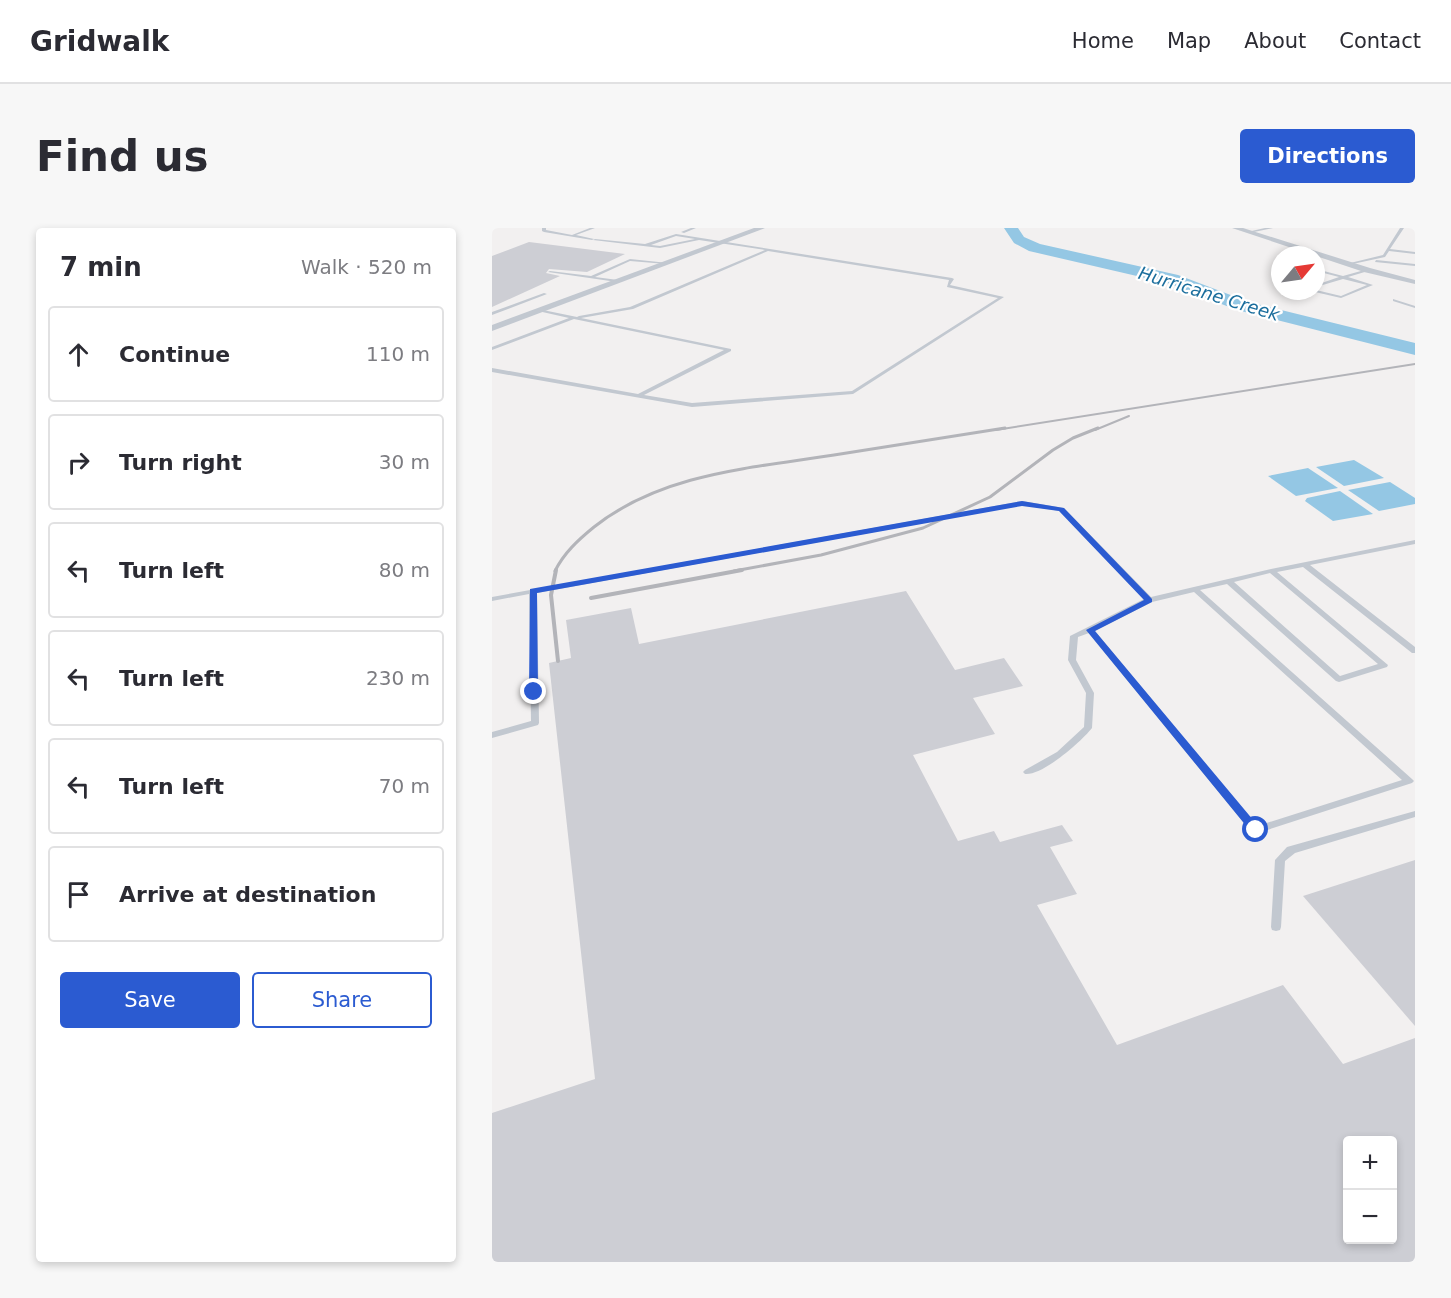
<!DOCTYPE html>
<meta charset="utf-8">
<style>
:root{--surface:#fff;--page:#f7f7f7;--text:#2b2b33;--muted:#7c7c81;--line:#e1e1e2;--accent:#2b5bd1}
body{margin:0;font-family:"DejaVu Sans",sans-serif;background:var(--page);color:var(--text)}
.controls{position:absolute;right:18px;bottom:18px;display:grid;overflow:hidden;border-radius:6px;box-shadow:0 3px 9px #0003}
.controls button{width:54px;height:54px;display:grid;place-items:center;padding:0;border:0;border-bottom:2px solid var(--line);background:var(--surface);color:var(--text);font:30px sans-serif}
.compass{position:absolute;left:779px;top:18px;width:54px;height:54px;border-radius:50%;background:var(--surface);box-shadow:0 3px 9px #0003;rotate:61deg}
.stop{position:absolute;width:18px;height:18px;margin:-14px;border:4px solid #2b5bd1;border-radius:50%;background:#fff}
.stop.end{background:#2b5bd1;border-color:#fff;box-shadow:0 2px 6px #0008}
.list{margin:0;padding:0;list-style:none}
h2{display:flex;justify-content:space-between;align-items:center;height:78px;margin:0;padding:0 24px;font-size:26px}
h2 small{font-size:20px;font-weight:400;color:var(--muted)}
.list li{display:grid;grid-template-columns:39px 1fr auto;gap:18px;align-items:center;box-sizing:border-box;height:96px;margin:0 12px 12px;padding:0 12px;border:2px solid var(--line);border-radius:6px}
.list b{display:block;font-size:22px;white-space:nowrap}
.list em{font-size:20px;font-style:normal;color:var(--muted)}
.actions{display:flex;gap:12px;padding:18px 24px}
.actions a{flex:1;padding:14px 0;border:2px solid var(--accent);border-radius:6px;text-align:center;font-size:21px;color:var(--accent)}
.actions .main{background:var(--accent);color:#fff}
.icon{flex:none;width:33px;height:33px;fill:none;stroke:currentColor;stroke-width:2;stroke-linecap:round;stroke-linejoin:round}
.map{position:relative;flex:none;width:923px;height:1034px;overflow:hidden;border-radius:6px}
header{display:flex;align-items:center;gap:36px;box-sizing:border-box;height:84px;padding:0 30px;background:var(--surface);border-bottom:2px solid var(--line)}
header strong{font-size:28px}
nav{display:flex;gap:33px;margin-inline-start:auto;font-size:21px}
.intro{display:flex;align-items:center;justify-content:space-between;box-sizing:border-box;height:144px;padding:0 36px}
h1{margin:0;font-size:42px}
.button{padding:15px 27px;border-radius:6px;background:var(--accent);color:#fff;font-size:21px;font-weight:700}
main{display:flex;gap:36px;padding:0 36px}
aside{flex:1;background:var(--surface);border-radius:6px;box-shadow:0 3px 9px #0003}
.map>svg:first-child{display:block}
.water{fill:#94c7e4}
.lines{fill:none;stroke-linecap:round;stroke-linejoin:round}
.river{fill:#94c7e4;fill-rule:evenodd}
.building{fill:#cdced4;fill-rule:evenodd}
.lane{fill:#c2c8d0;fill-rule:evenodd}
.street{fill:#c2c8d0;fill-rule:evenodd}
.rail-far2{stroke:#b3b4b9;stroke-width:2}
.rail-far1{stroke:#b3b4b9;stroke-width:3}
.rail{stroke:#b3b4b9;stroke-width:4}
.route{fill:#2b5bd1}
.labels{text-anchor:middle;stroke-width:4.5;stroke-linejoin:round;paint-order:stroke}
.far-water-label{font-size:18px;font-style:italic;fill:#1b6e9d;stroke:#fff}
</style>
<header>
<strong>Gridwalk</strong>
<nav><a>Home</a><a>Map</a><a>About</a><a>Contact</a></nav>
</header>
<div class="intro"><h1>Find us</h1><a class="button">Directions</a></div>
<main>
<aside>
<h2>7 min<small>Walk · 520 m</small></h2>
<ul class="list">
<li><svg class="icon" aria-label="ahead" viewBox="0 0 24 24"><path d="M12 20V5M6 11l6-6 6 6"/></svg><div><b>Continue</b></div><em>110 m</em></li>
<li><svg class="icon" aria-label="right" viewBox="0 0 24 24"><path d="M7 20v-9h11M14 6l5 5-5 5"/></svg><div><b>Turn right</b></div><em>30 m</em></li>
<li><svg class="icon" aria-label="left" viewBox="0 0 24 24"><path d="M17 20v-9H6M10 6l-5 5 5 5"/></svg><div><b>Turn left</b></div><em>80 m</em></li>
<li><svg class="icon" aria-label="left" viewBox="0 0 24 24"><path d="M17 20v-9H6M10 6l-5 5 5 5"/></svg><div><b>Turn left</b></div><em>230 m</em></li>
<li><svg class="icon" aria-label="left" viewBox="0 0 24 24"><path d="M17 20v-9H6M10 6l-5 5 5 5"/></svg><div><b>Turn left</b></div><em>70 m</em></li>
<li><svg class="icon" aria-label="arrive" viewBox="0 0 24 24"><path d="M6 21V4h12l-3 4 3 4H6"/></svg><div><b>Arrive at destination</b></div></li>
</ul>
<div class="actions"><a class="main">Save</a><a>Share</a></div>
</aside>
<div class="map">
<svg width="923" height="1034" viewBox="0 0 923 1034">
<rect width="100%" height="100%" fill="#f2f0f0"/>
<g class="water">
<path d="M862,232L892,250L852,258L824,239Z"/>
<path d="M816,240L846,260L804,268L776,248Z"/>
<path d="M898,254L923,270V276L887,283L856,262Z"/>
<path d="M848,263L881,286L841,293L813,273L815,270Z"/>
</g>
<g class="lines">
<path class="river" d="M512,0H526L532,9L548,16L686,47L757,74L923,115V127L745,82L675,55L537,23L522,15Z"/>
</g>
<g class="building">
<path d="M37,14L133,26L95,44L57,41L54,45L68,48L0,79V28Z"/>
<path d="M414,363L463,442L512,430L531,458L481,470L503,506L421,527L466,613L502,603L508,614L570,597L581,613L558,619L585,666L545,677L625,817L791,757L851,836L923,810V1034H0V885L103,851L57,435L79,430L74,392L139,380L147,416ZM855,912H900V1011H855Z"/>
<path d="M923,632V798L811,668Z"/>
</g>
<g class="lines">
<g class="lane">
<path d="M50,0H54V2L80,7L98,0H103L84,7L102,11L100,12L52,4L50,3Z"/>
<path d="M199,0H204L192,5L189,4Z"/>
<path d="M773,0H781L757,5L755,4Z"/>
<path d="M908,0H912L898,21L923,24V26L897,23L893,29L856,37L854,36L891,27Z"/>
<path d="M184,6L460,50L462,51L458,57L512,69L361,166L200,179L0,144V140L146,166L232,122L82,91L0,122V119L77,90L46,83V81L85,89L87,88L138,79L273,22L207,12L168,20L101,12L103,11L153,16ZM184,8L203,11L168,18L159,17ZM276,23L457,52L455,59L506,70L360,163L200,175L152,167L239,123V121L89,90L141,81Z"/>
<path d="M138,31L176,35L174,36L138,33L103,49L126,52L125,54L56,44L58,43L99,48Z"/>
<path d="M884,32L923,36V38L883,34Z"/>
<path d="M824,41L851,48L876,41V43L856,49L881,57L849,70L823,64L824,62L849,68L875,57L851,51L824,59V57L847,49L824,43Z"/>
<path d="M52,65L55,66L0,87V84Z"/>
<path d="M901,71L923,78V80L901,73Z"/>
<path d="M530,273L572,280L659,369L779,341L923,312V316L818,337L923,419V425H920L811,339L785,344L896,437L895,439L847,454L844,453L735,356L708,362L920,551L922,553L920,555L766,605H760L597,405L586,409L584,432L602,465L600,500C589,514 550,548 533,546L531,544L533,542L565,524L592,499L594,465L576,432L578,408L652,371L568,283L530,277L45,365L47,495L46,497L0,510V504L39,493L37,366L0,373V369ZM778,345L886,436L848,448L742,354ZM702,364L910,552L765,598L603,403L660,374Z"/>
<path d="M923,583V589L803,625L793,633L789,699L788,702L784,703L780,702L779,699L783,632L795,619Z"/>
</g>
<g class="street">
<path d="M262,0H273L0,103V97Z"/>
<path d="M740,0H751L878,40L923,52V56L872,44Z"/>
</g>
<g class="rail-far2">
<path d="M504,202L923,136"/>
<path d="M603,202L637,188"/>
</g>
<g class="rail-far1">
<path d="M63,343C72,325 86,312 102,299C170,245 260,240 342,227C399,218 456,209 513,200"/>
<path d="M242,343L329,327L431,300L498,269L561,222L581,210L606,200"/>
</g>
<g class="rail">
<path d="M64,342L59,367L66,433"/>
<path d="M99,370L250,342"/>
</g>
</g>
<path class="route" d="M530,273L572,280L660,371V374L603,403L767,599V605H760L594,402L652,372L567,283L530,278L45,365L46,464L42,467L37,464L38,361Z"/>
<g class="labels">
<g class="far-water-label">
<text transform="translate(717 66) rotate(17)" y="6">Hurricane Creek</text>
</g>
</g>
</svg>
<div class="controls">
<button>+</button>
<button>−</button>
</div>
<svg class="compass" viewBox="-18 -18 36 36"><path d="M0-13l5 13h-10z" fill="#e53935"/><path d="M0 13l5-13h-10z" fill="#7c7c81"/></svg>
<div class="stop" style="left:764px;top:602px"></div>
<div class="stop end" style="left:42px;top:464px"></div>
</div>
</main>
